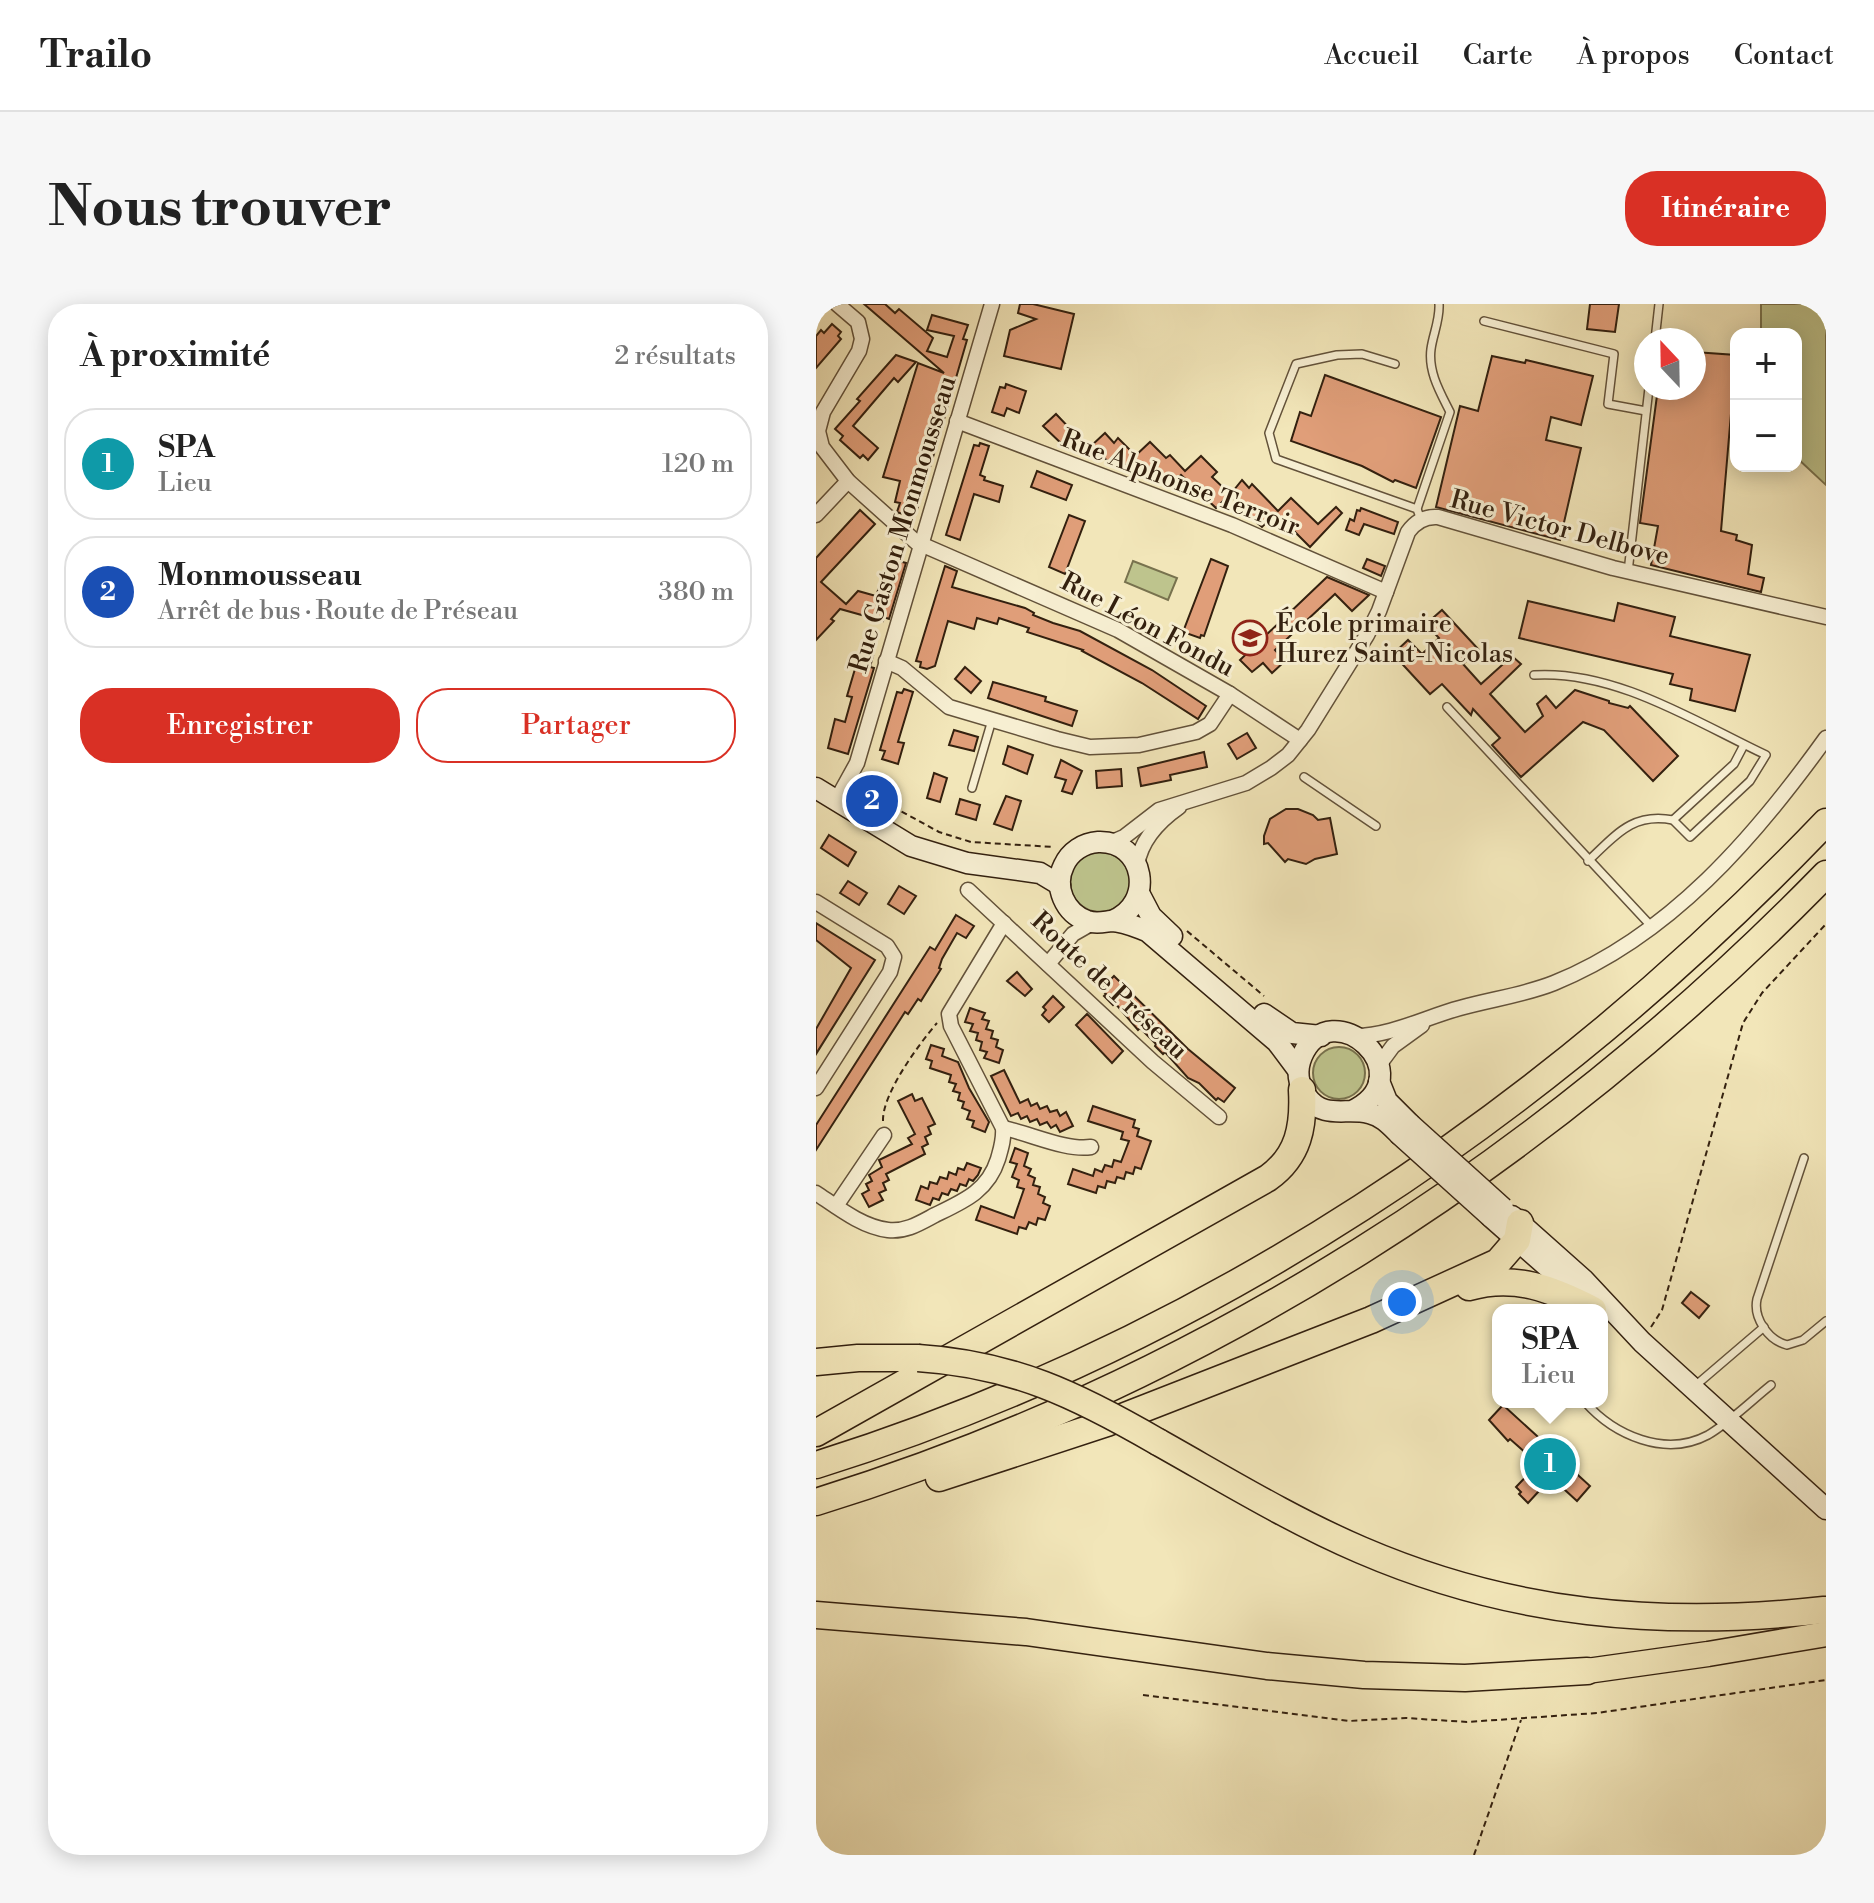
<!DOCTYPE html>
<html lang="fr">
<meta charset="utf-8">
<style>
:root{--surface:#fff;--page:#f6f6f6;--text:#222;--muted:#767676;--line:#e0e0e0;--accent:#d93025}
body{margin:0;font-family:"Libre Bodoni",serif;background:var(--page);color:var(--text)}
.controls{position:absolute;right:24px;top:24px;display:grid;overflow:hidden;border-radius:16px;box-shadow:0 4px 20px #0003}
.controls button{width:72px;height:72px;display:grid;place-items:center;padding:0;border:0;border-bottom:2px solid var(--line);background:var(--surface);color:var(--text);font:40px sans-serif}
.compass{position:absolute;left:818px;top:24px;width:72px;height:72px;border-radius:50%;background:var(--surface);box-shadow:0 4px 20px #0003;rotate:338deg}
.you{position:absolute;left:586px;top:998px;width:28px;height:28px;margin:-20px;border:6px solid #fff;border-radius:50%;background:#1a73e8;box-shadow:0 0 0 12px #1a73e833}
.badge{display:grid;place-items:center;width:52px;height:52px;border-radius:50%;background:var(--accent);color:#fff;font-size:26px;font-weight:700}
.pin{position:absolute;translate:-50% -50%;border:4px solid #fff;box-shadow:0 2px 8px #0006}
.popup{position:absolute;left:676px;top:1000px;width:116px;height:104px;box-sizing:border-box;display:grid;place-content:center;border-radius:16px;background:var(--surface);filter:drop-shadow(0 2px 6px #0005);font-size:26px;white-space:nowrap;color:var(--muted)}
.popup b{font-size:30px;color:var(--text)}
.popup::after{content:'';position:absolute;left:50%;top:100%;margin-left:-16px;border:16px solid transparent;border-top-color:var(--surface)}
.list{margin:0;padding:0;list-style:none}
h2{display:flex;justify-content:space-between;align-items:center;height:104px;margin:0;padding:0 32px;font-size:34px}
h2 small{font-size:26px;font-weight:400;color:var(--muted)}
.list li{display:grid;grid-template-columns:52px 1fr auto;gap:24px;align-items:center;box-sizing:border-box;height:112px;margin:0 16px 16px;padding:0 16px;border:2px solid var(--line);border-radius:32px}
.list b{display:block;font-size:30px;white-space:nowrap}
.list p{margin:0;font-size:26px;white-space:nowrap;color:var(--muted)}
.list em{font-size:26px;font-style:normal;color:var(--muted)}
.actions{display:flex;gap:16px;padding:24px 32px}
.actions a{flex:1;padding:18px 0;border:2px solid var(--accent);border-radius:32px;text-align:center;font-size:28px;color:var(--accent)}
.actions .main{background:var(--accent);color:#fff}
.map{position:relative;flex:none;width:1010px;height:1551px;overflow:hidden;border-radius:32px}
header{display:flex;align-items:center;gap:48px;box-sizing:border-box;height:112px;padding:0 40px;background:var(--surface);border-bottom:2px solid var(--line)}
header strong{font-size:38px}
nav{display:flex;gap:44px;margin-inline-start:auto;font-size:28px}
.intro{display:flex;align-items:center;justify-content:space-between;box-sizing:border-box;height:192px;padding:0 48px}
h1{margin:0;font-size:56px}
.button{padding:20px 36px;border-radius:32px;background:var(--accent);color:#fff;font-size:28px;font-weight:700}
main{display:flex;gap:48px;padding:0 48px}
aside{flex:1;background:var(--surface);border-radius:32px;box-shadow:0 4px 20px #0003}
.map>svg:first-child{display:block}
.green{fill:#bec48d;stroke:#78724e;stroke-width:2}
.building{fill:#e09e79;stroke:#33200f;stroke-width:2}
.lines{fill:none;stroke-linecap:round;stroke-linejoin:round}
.service-casing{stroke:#63523a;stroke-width:10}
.minor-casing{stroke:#63523a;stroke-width:17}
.secondary-casing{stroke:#33200f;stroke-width:23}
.trunk-casing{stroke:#33200f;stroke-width:27}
.motorway-casing{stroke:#33200f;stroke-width:29}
.path{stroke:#33200f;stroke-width:2;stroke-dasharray:6 4;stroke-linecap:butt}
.service{stroke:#f7efd2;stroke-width:7}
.minor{stroke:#f7efd2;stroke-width:14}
.secondary{stroke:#f7efd2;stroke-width:20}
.trunk{stroke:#f2e6b9;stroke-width:24}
.motorway{stroke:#f2e6b9;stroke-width:26}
.secondary-bridge-casing{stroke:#33200f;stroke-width:23;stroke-linecap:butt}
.motorway-bridge-casing{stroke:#33200f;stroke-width:29;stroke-linecap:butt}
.secondary-bridge{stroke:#f7efd2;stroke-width:20}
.motorway-bridge{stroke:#f2e6b9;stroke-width:26}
.labels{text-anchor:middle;stroke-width:6;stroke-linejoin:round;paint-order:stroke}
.street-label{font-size:26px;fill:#33200f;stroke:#f7efd2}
.poi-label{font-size:26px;fill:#33200f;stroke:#f7efd2;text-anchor:start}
</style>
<header>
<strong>Trailo</strong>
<nav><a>Accueil</a><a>Carte</a><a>À propos</a><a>Contact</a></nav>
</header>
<div class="intro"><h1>Nous trouver</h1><a class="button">Itinéraire</a></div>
<main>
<aside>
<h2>À proximité<small>2 résultats</small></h2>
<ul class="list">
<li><span class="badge" style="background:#0f9aa8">1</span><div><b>SPA</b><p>Lieu</p></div><em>120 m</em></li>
<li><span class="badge" style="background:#1a4fb4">2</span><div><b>Monmousseau</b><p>Arrêt de bus · Route de Préseau</p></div><em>380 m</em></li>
</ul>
<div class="actions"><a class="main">Enregistrer</a><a>Partager</a></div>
</aside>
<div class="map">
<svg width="1010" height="1551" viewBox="0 0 1010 1551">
<rect width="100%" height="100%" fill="#f2e6b9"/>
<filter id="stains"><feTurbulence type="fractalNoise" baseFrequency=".0025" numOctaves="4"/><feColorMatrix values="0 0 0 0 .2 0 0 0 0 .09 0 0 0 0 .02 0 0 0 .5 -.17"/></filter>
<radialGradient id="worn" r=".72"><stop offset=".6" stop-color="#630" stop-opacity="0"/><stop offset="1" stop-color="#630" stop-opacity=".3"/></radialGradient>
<g class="green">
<path d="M945,0H1010V181L980,153V30H945Z"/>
<path d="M317,257L361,274L352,296L309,278Z"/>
<circle cx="284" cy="578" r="30"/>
<circle cx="523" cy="769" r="26"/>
</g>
<g class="building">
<path d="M48,0H69L79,9L83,5L117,34L111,47L131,53L138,32L111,26L116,11L152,21L147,35L151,36L108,184L100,209L94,208L93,212L81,208L84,199L79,198L84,177L67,173L102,59L128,69Z"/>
<path d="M204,0H217L258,10L245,65L188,52L194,26L220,15L202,9Z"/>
<path d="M774,0H803L799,28L771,25Z"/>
<path d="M16,20L25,28L22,32L25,35L0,64V32L5,26L8,29Z"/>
<path d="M878,48L920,51L905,227L921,231L920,236L936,241L932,270L948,274L945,288L835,261L842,222L824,219L842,84H878Z"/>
<path d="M80,51L100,58L82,78L78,74L37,122L62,144L52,156L47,151L44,154L24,136L27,132L19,125L44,97L41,95Z"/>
<path d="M676,52L709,59L710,56L777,72L765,121L735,113L730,136L765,144L744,236L620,203L644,102L662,107Z"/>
<path d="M509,71L625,113L600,184L579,176L577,178L546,162L475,137L484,108L495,112Z"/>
<path d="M190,80L210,87L203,109L191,104L188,112L176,108L184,83L189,84Z"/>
<path d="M240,110L260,131L249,143L227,122Z"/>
<path d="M289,129L298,139L302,134L320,152L318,153L334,138L350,154L354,151L369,167L385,152L401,168L396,173L414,190L400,204L365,171L357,179L351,172L343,180L318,153L307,164L301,158L296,162L276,141Z"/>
<path d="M164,139L173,142L164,171L169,173L168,176L187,182L183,198L158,190L144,236L130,231L158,141L163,142Z"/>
<path d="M221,167L256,181L250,196L215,183Z"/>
<path d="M426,176L433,184L436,180L462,207L475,194L502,220L520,203L526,209L494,243L460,209L446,223L439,217L414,191Z"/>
<path d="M545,204L582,218L578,230L548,220L543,231L530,226L534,215L538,217L541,206L544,207Z"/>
<path d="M44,206L59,220L5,278L30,300L42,287L60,292L65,278L68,279L76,255L90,259L73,315L68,313L67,317L24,305L15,315L18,317L0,336V254Z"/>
<path d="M253,211L269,217L249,270L233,263Z"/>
<path d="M395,255L412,262L388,332L385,331L384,334L367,328Z"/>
<path d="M551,255L569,262L565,272L547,264Z"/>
<path d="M129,262L141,267L136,283L209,304L218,309L217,311L237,319L264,327L336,366L390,402L382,415L326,379L266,347L267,346L211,328L213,324L183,314L181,320L161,314L158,325L132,317L119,362L111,365L104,363L105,358L100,357Z"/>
<path d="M511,273L553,291L536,307L519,290L459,346L469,357L456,369L447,359L436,368L424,356Z"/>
<path d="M712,297L798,317L802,299L859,313L854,332L934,351L919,407L874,396L876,385L854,380L857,370L703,334Z"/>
<path d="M626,306L663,346L647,360L665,380L696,352L705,360L674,390L709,428L727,412L721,400L730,392L740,404L759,386L793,397V399L812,404L814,402L862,452L837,477L788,426L767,418L705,473L676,441L684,434L657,405L655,411L626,380L614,390L577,350L592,336L606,350L623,334L610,320Z"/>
<path d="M44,348L57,352L54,363L58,364L32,450L12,444L19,415L29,418L36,393L31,392Z"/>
<path d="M149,363L165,377L155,389L139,375Z"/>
<path d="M177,378L230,393L229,397L261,407L256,422L172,394Z"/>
<path d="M88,385L97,388L82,438L88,439L82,460L66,455L69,447L64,446L81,388L86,389Z"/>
<path d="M138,426L162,433L158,447L133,441Z"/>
<path d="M431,429L440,444L421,455L412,440Z"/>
<path d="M192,442L217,451L211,470L187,460Z"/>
<path d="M388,448L391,463L354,471L355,476L325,482L322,464Z"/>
<path d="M245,456L266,467L256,490L246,487L250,476L239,473Z"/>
<path d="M305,465L306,482L281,484L280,467Z"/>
<path d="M118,469L131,474L124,498L111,494Z"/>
<path d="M190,492L205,497L196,526L178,520Z"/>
<path d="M144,495L164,501L160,516L140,510Z"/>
<path d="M470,505H482L497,511L502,516L514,514L521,550L499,555L490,560L472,555L469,558L452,539L448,540V532L454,515Z"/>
<path d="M13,531L40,548L32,562L5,544Z"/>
<path d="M32,577L51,589L43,601L24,589Z"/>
<path d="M83,582L100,592L88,610L72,600Z"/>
<path d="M140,611L158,622L150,634L141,629L126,655L123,664L125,665L105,697L102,695L92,710L89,708L0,846V821L114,643L119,646Z"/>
<path d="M0,619L59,656L0,750V725L35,664L0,636Z"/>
<path d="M201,668L216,685L209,692L191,677Z"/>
<path d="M298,672L372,745L419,784L408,798L402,794L400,796L383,779L372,774L349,748L347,750L339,742L340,740L324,724L322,726L299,699L297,701L288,692L290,690L285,685Z"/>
<path d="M237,692L248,703L233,718L226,711L230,706L227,703Z"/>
<path d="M154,704L169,709L166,715L173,717L170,725L177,727L175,734L182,736L180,743L187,746L183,759L168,754L171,748L164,746L166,738L160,736L162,729L154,727L157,720L149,718Z"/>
<path d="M271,710L307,747L296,759L260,721Z"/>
<path d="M115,741L128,745L126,752L142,758L153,784L173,818L169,828L156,823L158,817L151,815L154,807L146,804L148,798L142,796L144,789L137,787L140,780L133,778L135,771L114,764L116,757L110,755Z"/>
<path d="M188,766L204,799L212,795L215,802L221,799L224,805L231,802L234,808L241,806L244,812L250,808L257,822L244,828L240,821L235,824L231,818L224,821L221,815L214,818L211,812L205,815L202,809L195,812L175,772Z"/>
<path d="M96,790L99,797L106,794L119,820L112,823L115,830L109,833L112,840L106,843L109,850L70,870L73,876L67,879L70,886L63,889L67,896L53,903L46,890L53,886L50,880L56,877L53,871L66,863L63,856L96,840L92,834L99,830L82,797Z"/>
<path d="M277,802L319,816L317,823L323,825L321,832L335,837L325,865L319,863L317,870L310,868L308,875L301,873L299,879L291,877L289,884L282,882L280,889L252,880L257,865L277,872L279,865L286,868L289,861L296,863L298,856L305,858L313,837L305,835L307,828L272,817Z"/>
<path d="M199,844L212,849L208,862L215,865L212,871L219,874L217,881L224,883L222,890L229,893L227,899L234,902L229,916L222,914L220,921L213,918L210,925L203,923L201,930L160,916L165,902L198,914L208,885L201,883L203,876L196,873L201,860L194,858Z"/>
<path d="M151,859L165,864L162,871L157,877L153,875L150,882L144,880L141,887L135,885L132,891L126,889L123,896L117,894L114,901L100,896L105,882L112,885L114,878L121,880L124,873L131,875L133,868L140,871L142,864L148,866Z"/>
<path d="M875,988L893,1002L883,1014L866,999Z"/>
<path d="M687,1101L733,1143L743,1149L752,1162L774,1182L761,1197L737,1175H734L712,1199L703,1190L705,1188L700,1183L720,1162V1158L694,1135L692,1137L673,1116Z"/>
</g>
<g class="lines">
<g class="service-casing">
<g id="service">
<path d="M668,17L798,50L792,100L830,107"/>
<path d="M839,36L843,0"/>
<path d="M579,60L546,50L521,51L480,60L453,129L460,155L601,205L605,216"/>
<path d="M601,205L634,108C624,88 612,68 615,45C617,30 624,16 623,0"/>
<path d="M812,268L833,84"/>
<path d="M718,371C799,366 878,417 950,451L934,477L874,533L857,516C816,508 799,532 772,557"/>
<path d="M631,403L836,623"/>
<path d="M488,473L560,522"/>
<path d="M156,484L176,416"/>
<path d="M857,516L918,460L928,441"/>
<path d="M988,854L941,995C937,1014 952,1036 971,1041L987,1036L1010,1017"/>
<path d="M879,1082L948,1023"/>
<path d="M769,1098C798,1131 849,1154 892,1131C914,1118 935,1097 955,1081"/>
</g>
</g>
<g class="minor-casing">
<g id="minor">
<path d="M21,0L42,18L46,35L43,47L7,108L2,127L6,143L32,177L100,238L302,326L414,390L484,436"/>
<path d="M141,117L416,221L570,288"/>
<path d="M0,211L32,177"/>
<path d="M70,357L86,364L133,403L241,435L274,443L323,441L380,428L394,420L414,390"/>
<path d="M20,497L41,459L176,0"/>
<path d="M294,539L308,533L343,506L430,479L455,464L472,451L492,426L551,331L563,307L592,228C599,218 609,212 622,213L797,264L1010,313"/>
<path d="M321,561C325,536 343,517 363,503"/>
<path d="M152,586L337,758L403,813"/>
<path d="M0,598L71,642L78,653L74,668L0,784"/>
<path d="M232,660L257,630L278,618"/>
<path d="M539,732C575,732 610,713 644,704C676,695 708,691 738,679C854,632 939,533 1010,434"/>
<path d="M563,761L577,742L606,721"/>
<path d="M187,824C213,829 250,847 275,843"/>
<path d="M0,889C21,903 46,923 72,926C90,928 104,919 119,911C148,897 172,887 182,855C185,844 188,836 187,824L135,722L133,710L188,619"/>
<path d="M20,902L68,831"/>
</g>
</g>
<g class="secondary-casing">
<g id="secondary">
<path d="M0,484L95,542L151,559L224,569L244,581"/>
<path d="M323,589L335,612L356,632"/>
<path d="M296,617C340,600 329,536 282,538C267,539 254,548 248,561C237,583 249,609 271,617C280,620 287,618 295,617C307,617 320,623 331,627L461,738L482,766"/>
<path d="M448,710L476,729L505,732"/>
<path d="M563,777L571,797L594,820"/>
<path d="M536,807C611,771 515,685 486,752C480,766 482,781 491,793C508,816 530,803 553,809C566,812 574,821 583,830"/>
<path d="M696,912L768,976L826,1038L1010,1205"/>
<path d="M675,913L768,995"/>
</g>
</g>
<g class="trunk-casing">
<path id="trunk" d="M771,1367L892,1350L1010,1330"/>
</g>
<g class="motorway-casing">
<g id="motorway">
<path d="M653,983C699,970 736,985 777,1006"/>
<path d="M0,1058L42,1054H102"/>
<path d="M0,1129L452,874C483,852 488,822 486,786"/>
<path d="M342,1138C408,1175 475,1216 545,1246C696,1311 845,1324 1008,1306"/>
<path d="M0,1161C387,1040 731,810 1010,518"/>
<path d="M123,1174L291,1119L555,1016L682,958L701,936L704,919"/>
<path d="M0,1198C385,1079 729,858 1010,570"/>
<path d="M0,1311L210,1328L451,1362L548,1371L649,1374L771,1367"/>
</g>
</g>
<g class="path">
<path d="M46,479L76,496L81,505L123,528L155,538L238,543"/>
<path d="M371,627L448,692"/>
<path d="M67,817C66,790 103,740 121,719"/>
<path d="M835,1023L846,1006L927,719L946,689L1010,620"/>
<path d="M327,1391L533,1417L590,1414L651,1418L781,1409L1010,1376"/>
<path d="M658,1551L705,1416"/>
</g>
<use href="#service" class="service"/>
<use href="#minor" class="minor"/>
<use href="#secondary" class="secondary"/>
<use href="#trunk" class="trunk"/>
<use href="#motorway" class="motorway"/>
<g class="secondary-bridge-casing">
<g id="secondary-bridge">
<path d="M594,820L687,904"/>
<path d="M583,830L675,913"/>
</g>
</g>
<g class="motorway-bridge-casing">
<path id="motorway-bridge" d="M102,1054C197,1060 261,1091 342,1138"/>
</g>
<use href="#secondary-bridge" class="secondary-bridge"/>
<use href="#motorway-bridge" class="motorway-bridge"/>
</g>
<defs>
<g id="school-ring" transform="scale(1.8)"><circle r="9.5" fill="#f7efd2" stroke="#8f2418" stroke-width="1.5"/><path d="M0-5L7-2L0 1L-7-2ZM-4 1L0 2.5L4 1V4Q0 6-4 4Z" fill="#8f2418"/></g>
</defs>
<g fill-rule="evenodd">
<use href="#school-ring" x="434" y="334"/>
</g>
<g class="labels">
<g class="street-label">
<text transform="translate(365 178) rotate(21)" y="9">Rue Alphonse Terroir</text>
<text transform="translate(86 220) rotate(-73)" y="9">Rue Gaston Monmousseau</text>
<text transform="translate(744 223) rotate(15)" y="9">Rue Victor Delbove</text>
<text transform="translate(332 320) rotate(28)" y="9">Rue Léon Fondu</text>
<text transform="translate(294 681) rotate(43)" y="9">Route de Préseau</text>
</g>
<g class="poi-label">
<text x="460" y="328">École primaire<tspan x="460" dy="30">Hurez Saint-Nicolas</tspan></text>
</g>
</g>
<rect width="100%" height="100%" filter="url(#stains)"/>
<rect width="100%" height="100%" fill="url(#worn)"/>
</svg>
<div class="controls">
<button>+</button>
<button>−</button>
</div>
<svg class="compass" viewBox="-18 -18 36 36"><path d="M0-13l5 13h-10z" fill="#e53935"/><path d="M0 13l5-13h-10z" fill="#767676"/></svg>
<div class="you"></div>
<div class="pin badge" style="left:734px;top:1160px;background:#0f9aa8">1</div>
<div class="popup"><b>SPA</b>Lieu</div>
<div class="pin badge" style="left:56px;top:497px;background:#1a4fb4">2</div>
</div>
</main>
